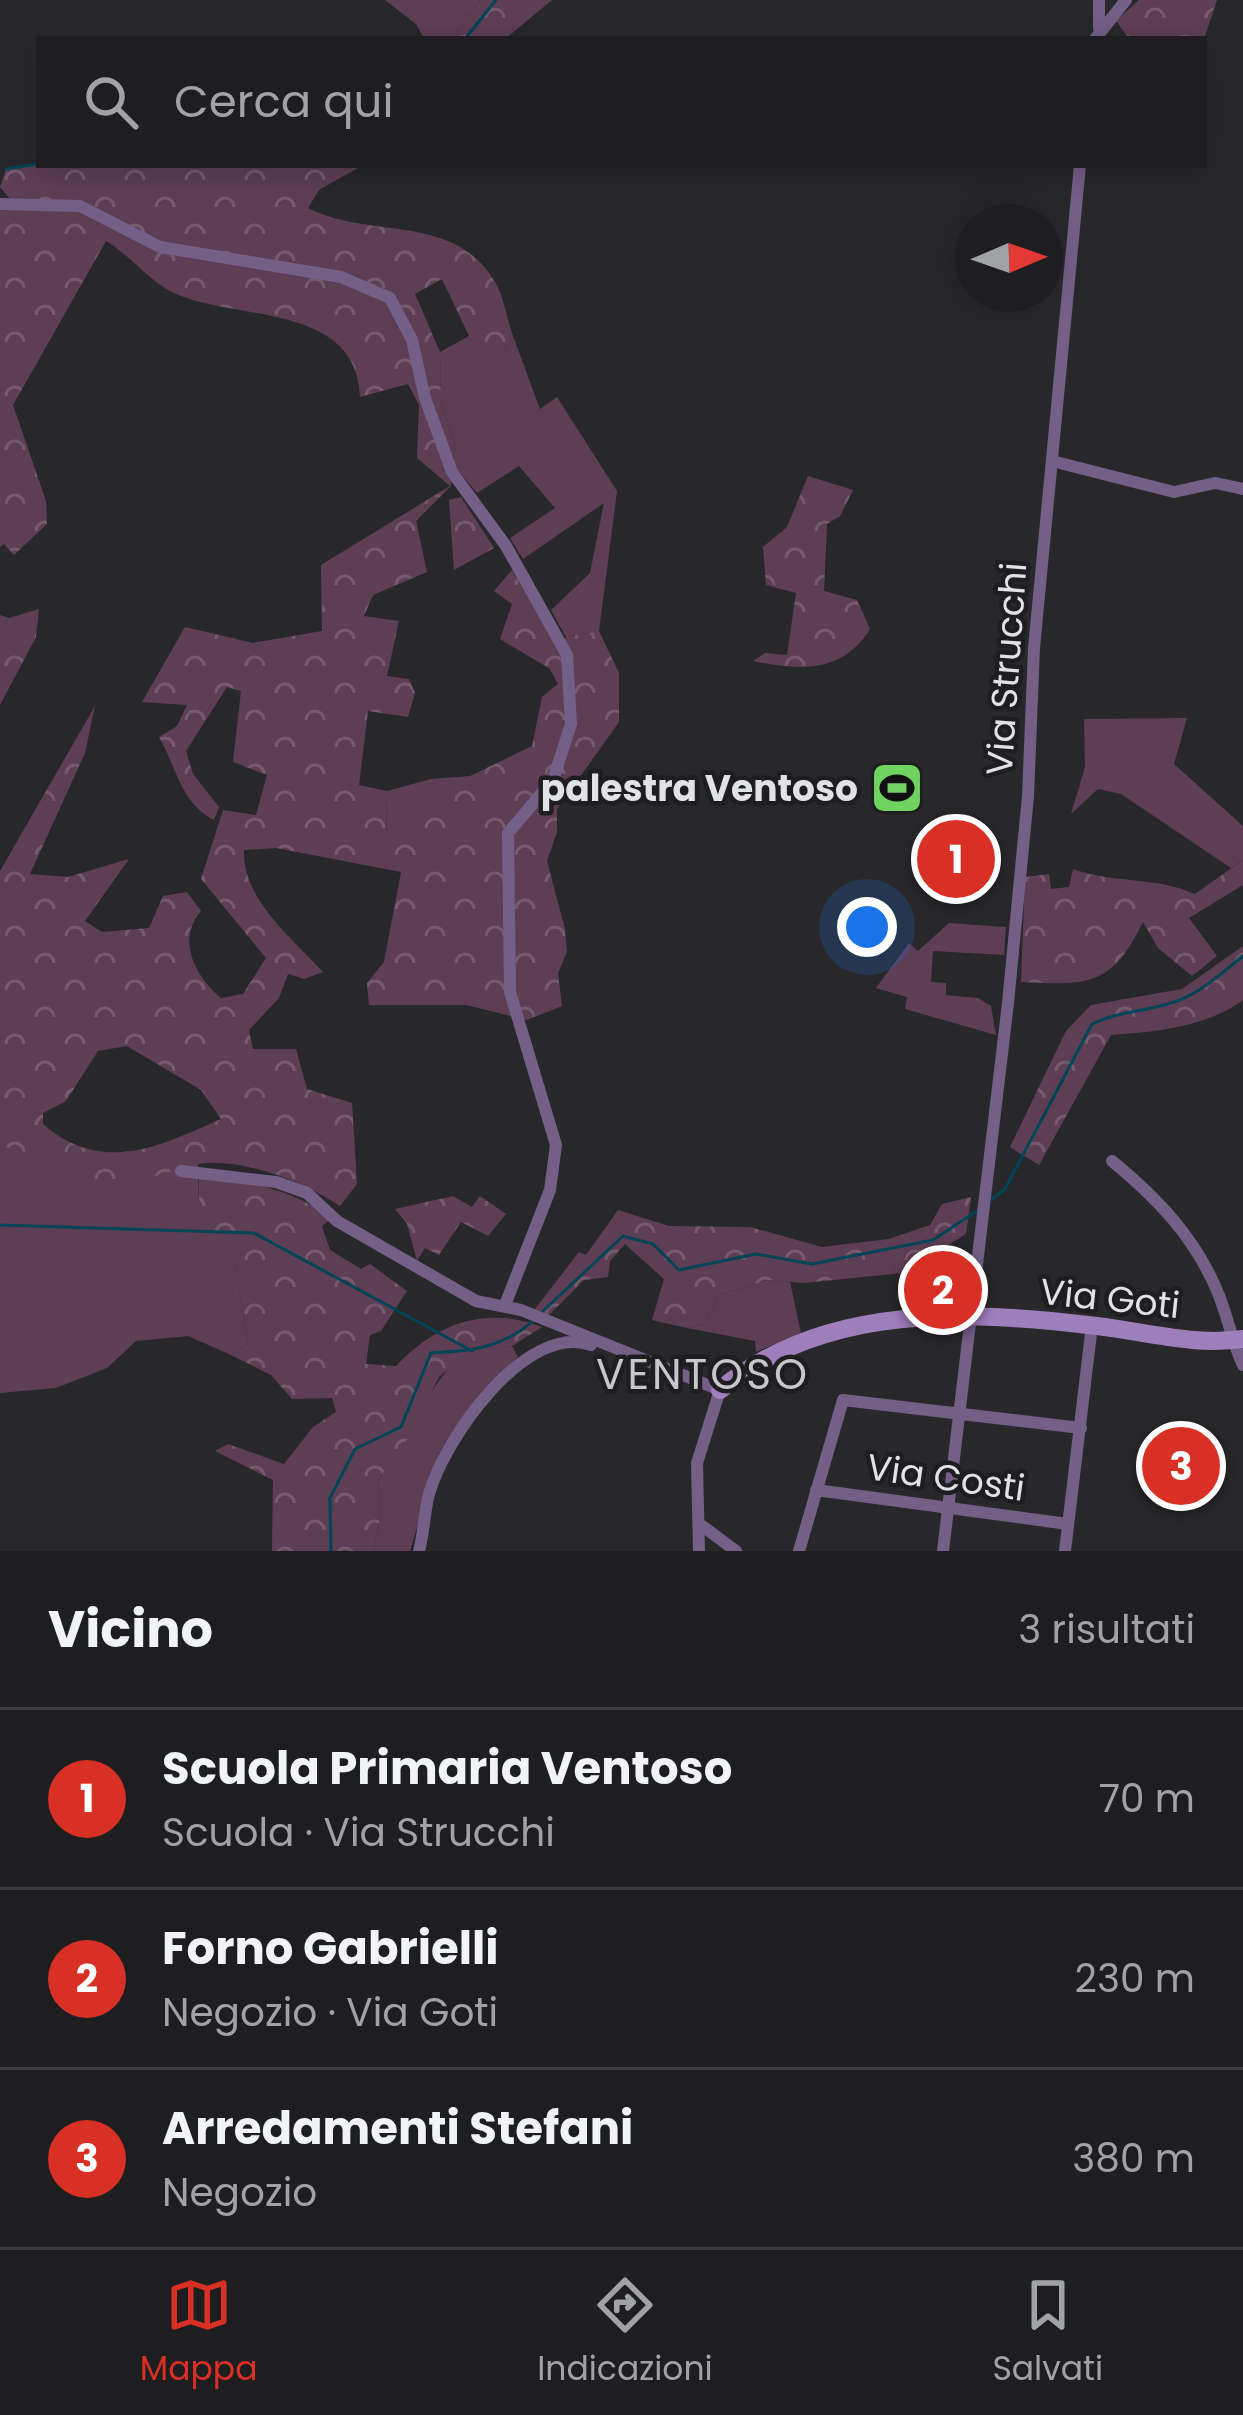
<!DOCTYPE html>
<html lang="it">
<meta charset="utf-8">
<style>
:root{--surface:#1e1e20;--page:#2b2b2d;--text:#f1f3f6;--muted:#a1a2a5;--line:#3c3c3e;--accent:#d93025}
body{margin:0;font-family:Poppins,sans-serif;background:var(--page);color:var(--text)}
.compass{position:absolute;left:955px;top:204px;width:108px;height:108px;border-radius:50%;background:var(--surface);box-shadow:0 6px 30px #0003;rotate:88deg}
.you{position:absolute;left:867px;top:927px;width:42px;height:42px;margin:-30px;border:9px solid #fff;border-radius:50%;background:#1a73e8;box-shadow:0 0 0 18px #1a73e833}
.badge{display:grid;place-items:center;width:78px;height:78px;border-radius:50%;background:var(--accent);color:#fff;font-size:39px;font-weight:700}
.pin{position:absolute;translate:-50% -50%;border:6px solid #fff;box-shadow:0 3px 12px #0006}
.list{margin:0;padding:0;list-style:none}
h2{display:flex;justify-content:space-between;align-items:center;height:156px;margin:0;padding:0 48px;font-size:51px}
h2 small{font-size:39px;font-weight:400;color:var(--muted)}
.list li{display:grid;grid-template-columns:78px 1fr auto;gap:36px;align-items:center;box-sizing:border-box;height:180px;padding:0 48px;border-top:3px solid var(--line)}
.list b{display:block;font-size:45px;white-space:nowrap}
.list p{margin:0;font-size:39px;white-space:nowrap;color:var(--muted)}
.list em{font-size:39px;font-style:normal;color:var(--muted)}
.icon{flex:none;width:66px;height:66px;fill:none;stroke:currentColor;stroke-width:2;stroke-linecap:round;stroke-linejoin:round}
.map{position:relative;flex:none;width:1243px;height:1551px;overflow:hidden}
.search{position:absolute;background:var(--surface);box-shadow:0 6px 30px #0003;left:36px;right:36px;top:36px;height:132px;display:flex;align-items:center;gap:30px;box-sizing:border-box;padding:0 42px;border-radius:0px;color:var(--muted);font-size:45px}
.sheet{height:696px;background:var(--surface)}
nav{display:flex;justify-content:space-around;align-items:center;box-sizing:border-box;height:168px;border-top:3px solid var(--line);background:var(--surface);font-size:33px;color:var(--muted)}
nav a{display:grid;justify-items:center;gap:6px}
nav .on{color:var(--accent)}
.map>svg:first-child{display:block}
.grass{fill:#5e3e55}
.forest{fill:url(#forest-crowns);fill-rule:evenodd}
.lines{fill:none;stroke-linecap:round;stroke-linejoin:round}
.stream{stroke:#004458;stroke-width:3}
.street{stroke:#745f87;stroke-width:12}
.secondary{stroke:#9f7ebc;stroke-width:18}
.labels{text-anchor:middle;stroke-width:9;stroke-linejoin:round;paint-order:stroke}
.street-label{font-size:36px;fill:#e1e2e4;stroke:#1e1e21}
.poi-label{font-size:36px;font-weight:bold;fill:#e1e2e4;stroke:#1e1e21;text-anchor:end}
.quarter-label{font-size:42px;letter-spacing:3px;fill:#c7c7cb;stroke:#1e1e21}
</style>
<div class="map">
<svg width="1243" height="1551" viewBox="0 0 1243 1551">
<defs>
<pattern id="forest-crowns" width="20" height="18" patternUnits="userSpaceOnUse" patternTransform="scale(3)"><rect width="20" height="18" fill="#5e3e55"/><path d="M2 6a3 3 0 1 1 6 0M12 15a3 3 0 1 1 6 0" fill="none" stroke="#755a6d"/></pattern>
</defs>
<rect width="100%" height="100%" fill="#28282b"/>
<g class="grass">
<path d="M385,0H480L452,39H424L416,24Z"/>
<path d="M469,336L478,355H501L513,336L540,409L557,397L617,491L599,631L566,637L551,610L590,573L604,503L523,559L510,538L555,508L519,466L477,493L453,464L455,444L441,401L440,352Z"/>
<path d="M1187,718L1174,764L1243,826V860L1231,868L1121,794L1098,789L1071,814L1085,767L1084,719Z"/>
<path d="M431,779L433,791L402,833L386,841L387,791Z"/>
<path d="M949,923L1006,927L1004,955L933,951L931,982L946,983V995L978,998L991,1006L996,1035L905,1009L907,997L876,988L909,943L918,951Z"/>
<path d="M0,1143C84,1191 107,1189 198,1163L199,1209L235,1262L248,1343L231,1355L188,1336L136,1341L107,1368L56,1388L0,1393Z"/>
<path d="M768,1280L790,1282L801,1333L756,1352L755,1341L687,1328L705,1324L719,1295Z"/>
<path d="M512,1346L518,1357L487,1386L439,1454L410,1551H374L381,1511L378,1481C399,1451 437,1369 464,1356C478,1350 497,1349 512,1346Z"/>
</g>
<g class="forest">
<path d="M480,0H552L505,39H452Z"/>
<path d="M1139,0H1217L1204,39H1129L1116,21Z"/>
<path d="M39,164L363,165L319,190L308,208C370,240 454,212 495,282C504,297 507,319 513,336L501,355H478L442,279L415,294L440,352L441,401L455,444L451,486L416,521L427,572L373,595L364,616L399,621L387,676L409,679L415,693L408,717L368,711L359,785L387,791L386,839L402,832L432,791L431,779L470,776L532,746L542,697L558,684L550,669L500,639L512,604L494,591L512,570L560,651L566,637L599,631L619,673V722L557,809V832L547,861L565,929L567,952L558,973L562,1006L527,1020L466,1005H369L367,983L384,962L401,872L276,848L244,850C242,899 292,938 323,972L304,979L288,974L279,998L249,1030L253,1049H296L307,1089L352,1103L357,1184L340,1206C303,1181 237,1155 192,1165C163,1172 133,1188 102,1184C63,1179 34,1163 0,1143V871L95,706L85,753L30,874L68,877L129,859L85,921L102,932L149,928L163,896L187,892L201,911C176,940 195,976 221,998L243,994L266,958L201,879L223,810L256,815L267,775L233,762L241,691L227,687L186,751L193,774L219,807L214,820C180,802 177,768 159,737L177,726L187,705L142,702L185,627L253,643L322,631L321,565L450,486L417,458L419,405L408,384L360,397C357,301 232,322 172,292C148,280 130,255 106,241L13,405L46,501L47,524L14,555L4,544L0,547V208L17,207L0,187L6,169ZM127,1046L201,1090L221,1119C158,1147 102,1175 43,1124V1113L66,1101L98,1051Z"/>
<path d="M808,476L853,490L840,516L827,524L824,591L857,600L870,629C843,673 800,671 753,661L765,653L787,655L796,593L766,585L763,547L787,527Z"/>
<path d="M461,497L494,548L454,570L449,500Z"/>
<path d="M39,609L36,637L0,705V615L9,618Z"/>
<path d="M1243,860V885L1189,918L1217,956L1192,976L1158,948L1143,922C1111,987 1089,985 1021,982L1025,877L1049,874L1051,889L1069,887L1073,869C1114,884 1154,876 1195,894Z"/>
<path d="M1243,946V1000C1207,1027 1154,1032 1111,1035L1039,1165L1010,1147L1066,1031L1091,1005L1182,989Z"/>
<path d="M199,1178C251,1183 289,1186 331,1219L322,1226L330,1250L361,1269L370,1264L407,1291L381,1331L370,1335L366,1364L396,1366C436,1324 484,1305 542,1327L512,1346L464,1356L439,1377L406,1441L378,1480L381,1511L374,1551H272L273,1480L215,1451L228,1444L284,1464L313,1427L336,1412L332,1398L292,1399L271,1375L231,1355L248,1343L235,1263L199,1209Z"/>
<path d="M453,1196L472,1207L480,1196L506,1214L488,1236L461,1222L439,1255L425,1248L417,1261L407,1224L395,1209Z"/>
<path d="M971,1197L966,1234L902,1273L804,1283L768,1280L719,1295L705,1324L687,1328L652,1320L664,1279L625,1244L610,1261L608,1277L584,1280L549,1315L535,1309L579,1252L586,1255L618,1210L669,1226L750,1227L822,1247L889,1239L930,1225L942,1204Z"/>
</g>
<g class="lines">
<g class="stream">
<path d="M465,39L496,0"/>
<path d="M6,169L39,164"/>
<path d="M987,1203L1005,1189L1092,1024C1117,1012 1141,1012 1168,1004C1197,997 1220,974 1243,956"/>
<path d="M0,1225L254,1233L472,1351"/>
<path d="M541,1313L623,1236L653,1244L679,1270L756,1254L812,1264L933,1240L980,1209"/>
<path d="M331,1551L330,1498L355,1449L401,1427L431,1353C472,1351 503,1348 534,1320"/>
</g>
<g class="street">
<path d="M1099,0V28"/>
<path d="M1095,39L1126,0"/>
<path d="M0,204L80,206L160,247L341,277L390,298L412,340L425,398L452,472L506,546L567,655L571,724L553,780L508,833L510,992L556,1145L550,1190L505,1305"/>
<path d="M1052,461L1174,492L1215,483L1243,489"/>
<path d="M1112,1161C1157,1198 1195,1237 1218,1293C1228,1317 1232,1342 1243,1365"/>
<path d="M181,1171L276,1182L307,1193L337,1221L476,1301L521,1310L720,1390L697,1463L699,1551"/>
<path d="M816,1490L1068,1524"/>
<path d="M701,1525L736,1551"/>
<path d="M419,1551C424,1533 424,1513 429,1494C444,1440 525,1322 591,1345"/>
<path d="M799,1551L843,1400L1081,1428"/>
<path d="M943,1551L1008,1003L1028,796L1034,648L1080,165"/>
<path d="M1065,1551L1092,1325"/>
</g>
<path class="secondary" d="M720,1390C825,1302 970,1311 1097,1326C1146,1332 1194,1346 1243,1339"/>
</g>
<defs>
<g id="stadium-square" transform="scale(2.7)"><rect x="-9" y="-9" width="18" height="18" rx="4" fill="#70d35f" stroke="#1e1e21"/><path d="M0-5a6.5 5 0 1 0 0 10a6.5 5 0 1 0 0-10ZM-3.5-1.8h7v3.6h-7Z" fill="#111"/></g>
</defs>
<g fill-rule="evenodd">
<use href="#stadium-square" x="897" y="788"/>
</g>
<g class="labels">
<g class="street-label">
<text transform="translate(1006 669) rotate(-86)" y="13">Via Strucchi</text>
<text transform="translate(1110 1298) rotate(6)" y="13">Via Goti</text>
<text transform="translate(946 1477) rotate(8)" y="13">Via Costi</text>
</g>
<g class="poi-label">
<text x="858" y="801">palestra Ventoso</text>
</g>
<g class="quarter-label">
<text x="703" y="1389">VENTOSO</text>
</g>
</g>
</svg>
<svg class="compass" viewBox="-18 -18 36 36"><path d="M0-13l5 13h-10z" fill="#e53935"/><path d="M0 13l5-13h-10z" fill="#a1a2a5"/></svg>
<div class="you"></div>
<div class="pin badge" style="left:956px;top:859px">1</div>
<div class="pin badge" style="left:943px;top:1290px">2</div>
<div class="pin badge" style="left:1181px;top:1466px">3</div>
<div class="search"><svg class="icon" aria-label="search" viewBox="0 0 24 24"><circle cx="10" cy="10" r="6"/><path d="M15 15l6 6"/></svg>Cerca qui</div>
</div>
<section class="sheet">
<h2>Vicino<small>3 risultati</small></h2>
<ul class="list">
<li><span class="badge">1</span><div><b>Scuola Primaria Ventoso</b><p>Scuola · Via Strucchi</p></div><em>70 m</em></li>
<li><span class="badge">2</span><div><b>Forno Gabrielli</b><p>Negozio · Via Goti</p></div><em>230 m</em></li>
<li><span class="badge">3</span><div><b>Arredamenti Stefani</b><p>Negozio</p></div><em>380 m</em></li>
</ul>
</section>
<nav>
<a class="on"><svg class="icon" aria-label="map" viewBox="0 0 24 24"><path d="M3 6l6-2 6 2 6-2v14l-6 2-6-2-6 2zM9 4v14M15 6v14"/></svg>Mappa</a>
<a><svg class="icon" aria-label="directions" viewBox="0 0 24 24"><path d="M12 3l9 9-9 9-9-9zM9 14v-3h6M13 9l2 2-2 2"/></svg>Indicazioni</a>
<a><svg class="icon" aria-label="saved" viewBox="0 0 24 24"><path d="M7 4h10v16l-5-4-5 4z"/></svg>Salvati</a>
</nav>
